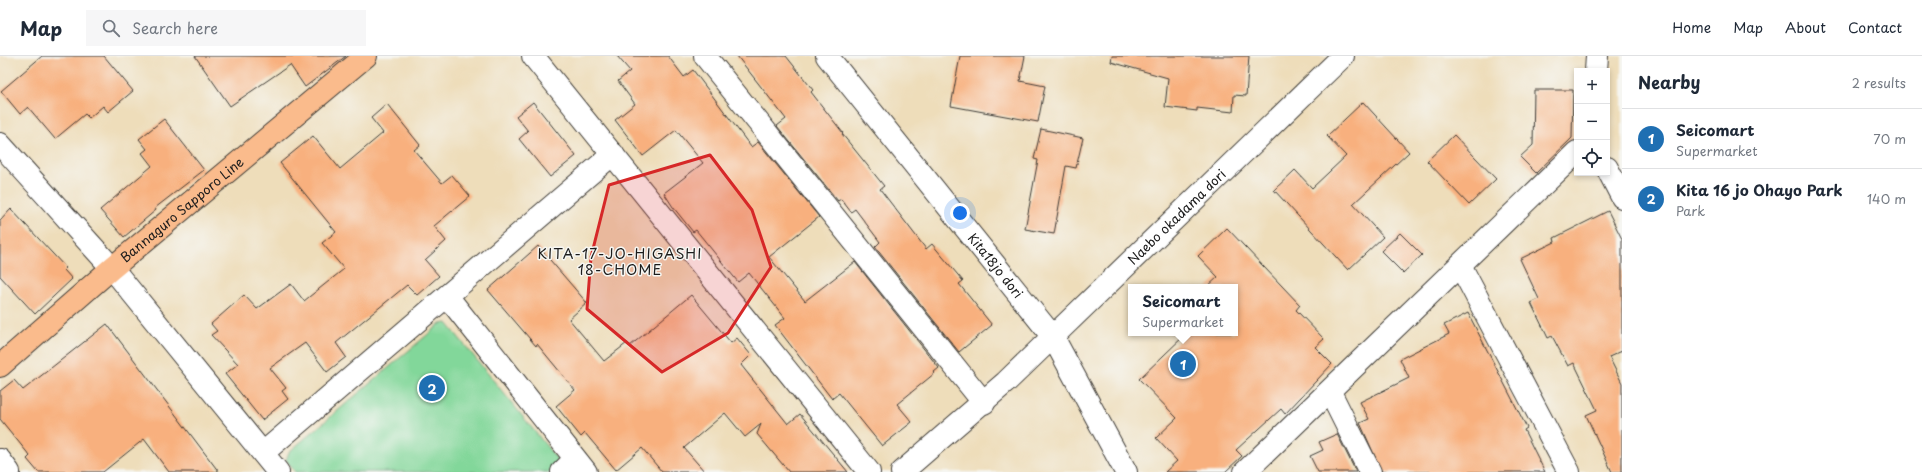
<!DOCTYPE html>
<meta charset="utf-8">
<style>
:root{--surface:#fff;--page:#f6f6f7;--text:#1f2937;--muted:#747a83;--line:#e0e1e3;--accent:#1f6fb2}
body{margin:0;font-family:"Playpen Sans",sans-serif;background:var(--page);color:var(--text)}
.controls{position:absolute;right:12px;top:12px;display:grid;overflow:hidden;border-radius:0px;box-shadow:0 2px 6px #0003}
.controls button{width:36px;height:36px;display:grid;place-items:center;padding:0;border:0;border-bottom:1px solid var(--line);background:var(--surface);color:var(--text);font:20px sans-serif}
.you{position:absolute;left:960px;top:157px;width:14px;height:14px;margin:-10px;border:3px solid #fff;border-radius:50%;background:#1a73e8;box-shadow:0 0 0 6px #1a73e833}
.badge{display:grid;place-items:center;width:26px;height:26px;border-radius:50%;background:var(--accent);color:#fff;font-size:13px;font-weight:700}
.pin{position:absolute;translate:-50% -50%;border:2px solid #fff;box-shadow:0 1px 4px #0006}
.popup{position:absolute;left:1128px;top:228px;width:110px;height:52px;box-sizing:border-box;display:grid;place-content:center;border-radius:0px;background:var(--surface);filter:drop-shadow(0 1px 3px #0005);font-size:13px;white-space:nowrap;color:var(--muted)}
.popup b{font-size:15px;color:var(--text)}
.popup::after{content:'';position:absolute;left:50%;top:100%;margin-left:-8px;border:8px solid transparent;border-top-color:var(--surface)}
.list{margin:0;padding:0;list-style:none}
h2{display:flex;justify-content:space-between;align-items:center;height:52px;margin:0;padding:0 16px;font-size:17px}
h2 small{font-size:13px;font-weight:400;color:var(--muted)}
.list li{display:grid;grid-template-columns:26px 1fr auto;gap:12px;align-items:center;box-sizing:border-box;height:60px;padding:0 16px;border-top:1px solid var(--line)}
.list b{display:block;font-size:15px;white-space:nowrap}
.list p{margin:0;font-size:13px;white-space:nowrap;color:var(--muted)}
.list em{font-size:13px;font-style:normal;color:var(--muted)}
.icon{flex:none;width:22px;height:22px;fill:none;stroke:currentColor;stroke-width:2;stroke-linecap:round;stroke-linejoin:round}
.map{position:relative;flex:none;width:1622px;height:416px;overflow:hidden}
header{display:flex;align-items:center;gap:24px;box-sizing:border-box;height:56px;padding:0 20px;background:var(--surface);border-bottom:1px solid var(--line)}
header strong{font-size:19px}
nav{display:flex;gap:22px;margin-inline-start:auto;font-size:14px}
.search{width:280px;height:36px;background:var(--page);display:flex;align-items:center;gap:10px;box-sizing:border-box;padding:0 14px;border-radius:0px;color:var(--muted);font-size:15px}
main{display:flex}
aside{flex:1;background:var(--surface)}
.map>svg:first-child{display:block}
.green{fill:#82d79a;stroke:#4f7a5b}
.building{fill:#f8b07e}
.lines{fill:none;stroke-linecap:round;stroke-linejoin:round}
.minor-casing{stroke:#3c3934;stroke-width:24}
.major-casing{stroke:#3c3934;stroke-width:24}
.minor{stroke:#fff;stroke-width:22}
.major{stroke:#fabb8c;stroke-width:22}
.marked{fill:#d62828;fill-opacity:0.2;stroke:#d62828;stroke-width:3;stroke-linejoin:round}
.labels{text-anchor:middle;stroke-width:3;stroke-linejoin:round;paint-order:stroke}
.street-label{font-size:13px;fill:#1c1c1c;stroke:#f6f6f2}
.neighbourhood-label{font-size:14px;letter-spacing:1px;fill:#1c1c1c;stroke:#f6f6f2}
</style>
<header>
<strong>Map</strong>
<div class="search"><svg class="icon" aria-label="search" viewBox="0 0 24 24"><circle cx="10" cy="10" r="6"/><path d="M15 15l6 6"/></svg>Search here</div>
<nav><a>Home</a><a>Map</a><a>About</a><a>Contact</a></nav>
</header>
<main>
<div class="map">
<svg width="1622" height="416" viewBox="0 0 1622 416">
<rect width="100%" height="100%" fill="#f6f6f2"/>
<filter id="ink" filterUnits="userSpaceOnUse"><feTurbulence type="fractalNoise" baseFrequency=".025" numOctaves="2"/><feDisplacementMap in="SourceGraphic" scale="8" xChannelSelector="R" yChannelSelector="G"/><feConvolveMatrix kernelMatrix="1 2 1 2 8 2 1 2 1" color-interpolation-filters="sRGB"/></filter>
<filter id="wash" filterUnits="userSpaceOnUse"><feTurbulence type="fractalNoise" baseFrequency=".012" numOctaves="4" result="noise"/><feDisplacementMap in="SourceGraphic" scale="16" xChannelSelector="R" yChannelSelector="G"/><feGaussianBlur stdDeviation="0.9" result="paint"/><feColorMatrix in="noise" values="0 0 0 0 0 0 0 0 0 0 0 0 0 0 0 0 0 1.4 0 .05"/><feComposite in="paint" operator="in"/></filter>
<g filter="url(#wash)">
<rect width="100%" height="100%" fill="#eeddba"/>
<path class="green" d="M447,267L557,403L555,412L551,416H295L286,404L289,396L440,268Z"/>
<g id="blocks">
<g class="building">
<path d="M42,0H104L133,35L108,56L103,50L89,62L85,58L55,83L28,51L20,58L1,35Z"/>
<path d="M195,0H346L305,31L290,9L230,50Z"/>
<path d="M617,0H668L684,21L693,14L751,91L758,86L819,161L769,201L805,245L855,206L939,312L934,316L935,317L897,348L912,366L882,390L839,337L832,343L775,269L785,262L749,217L738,226L696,174L693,176L673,151L664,137L703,107L676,74L643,100L615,64L635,48L618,25L630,15Z"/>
<path d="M737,0H786L813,34L811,36L843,77L842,78L884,130L880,133L926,193L932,188L963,225L959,228L992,269L959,296L875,191L880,186L855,153L851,156L841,143L838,145L777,70L786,63Z"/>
<path d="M960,0H1025L1020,25L1045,30L1038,66L951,50Z"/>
<path d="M1112,0H1249L1246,40L1234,39L1233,56L1197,52V55L1165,51L1168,22L1111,6Z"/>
<path d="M1534,34H1573L1572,82L1536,117L1520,101L1533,89Z"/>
<path d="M533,46L576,100L550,121L519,83L528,75L516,60Z"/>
<path d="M1363,46L1409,96L1353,148L1383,181L1348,214L1274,134L1295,114L1312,132L1346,100L1327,80Z"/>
<path d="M387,48L420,89L414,94L442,127L452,119L470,140L434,170L446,185L425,204L439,220L417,239L407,229L336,287L346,301L327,316L305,287L270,312L286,332L282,335L288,343L262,364L225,318L238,308L211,279L217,275L211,268L244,239L257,253L291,228L304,245L344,213L322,187L336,176L280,107L313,80L340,113L383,77L371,62Z"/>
<path d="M164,63L204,114L155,152L156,154L124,181L100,154L152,110L142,97L147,93L139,83Z"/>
<path d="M1041,73L1083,82L1076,112L1066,110L1054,178L1025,173L1038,104L1034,103Z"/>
<path d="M1454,79L1496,123L1469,149L1427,105Z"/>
<path d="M11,153L66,212L64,214L72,223L35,258L0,220V165Z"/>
<path d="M1608,155L1622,183V295L1609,301L1622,327V416H1612L1586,359L1597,354L1574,307L1568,310L1552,280L1548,282L1531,247L1539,243L1520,203L1555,186L1554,182Z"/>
<path d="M1227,172L1300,249L1296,254L1324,283L1315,291L1332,308L1285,358L1281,353L1236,394L1242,400L1225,416H1165L1177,405L1156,382L1177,362L1139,323L1187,277H1235V231H1207L1218,221L1198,200Z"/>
<path d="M1400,177L1422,199L1403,217L1381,195Z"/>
<path d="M538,190L587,247L569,263L604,305L627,287L630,290L691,239L731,287L737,282L751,299L741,309L788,368L800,358L848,416H789L757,378L761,368L745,381L725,357L684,392L705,416H662L642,392L616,414L585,377L581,381L556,350L575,334L537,288L536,290L488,234Z"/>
<path d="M1468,257L1527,372L1524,374L1545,416H1382L1360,367L1369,363L1360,346L1409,322L1400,303L1449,278L1444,269Z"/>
<path d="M107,268L219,416H169L144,383L103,416H38L27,403L30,400L0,363V335L14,324L23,334Z"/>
<path d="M1337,378L1356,416H1318L1310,400L1323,394L1319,386Z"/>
</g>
</g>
</g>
<g filter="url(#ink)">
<use href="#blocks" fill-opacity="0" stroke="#3c3934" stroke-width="1"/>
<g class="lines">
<g class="minor-casing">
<g id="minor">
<path d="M533,0L869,416"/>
<path d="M705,0L984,347"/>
<path id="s1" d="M827,0L1053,281L1126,416"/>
<path d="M1596,15L1597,0"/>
<path d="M0,88L112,212L278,416"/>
<path d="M1607,112L1622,141"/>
<path d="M1460,209L1569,416"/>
<path d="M447,240L586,416"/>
<path d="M1330,336L1370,416"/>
<path d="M263,397L613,98"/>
<path d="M0,404L9,416"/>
<path d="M562,416L575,403"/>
<path id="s2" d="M902,416L1006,326L1343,0"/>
<path d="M1245,416L1577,96"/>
</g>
</g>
<g class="major-casing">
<g id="major">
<path id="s3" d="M0,310L112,212L366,0"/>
</g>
</g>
<use href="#minor" class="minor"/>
<use href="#major" class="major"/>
</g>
</g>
<path class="marked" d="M710,99L752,154L771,211L728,277L662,316L587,253L591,201L609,129Z"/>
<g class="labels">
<g class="street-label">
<text dy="5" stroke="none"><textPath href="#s3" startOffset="240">Bannaguro Sapporo Line</textPath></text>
<text dy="5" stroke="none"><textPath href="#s2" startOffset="375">Naebo okadama dori</textPath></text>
<text dy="5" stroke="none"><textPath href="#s1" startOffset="269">Kita18jo dori</textPath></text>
</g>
<g class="neighbourhood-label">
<text x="620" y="203">KITA-17-JO-HIGASHI<tspan x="620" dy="16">18-CHOME</tspan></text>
</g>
</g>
</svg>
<div class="controls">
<button>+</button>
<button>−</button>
<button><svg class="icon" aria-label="locate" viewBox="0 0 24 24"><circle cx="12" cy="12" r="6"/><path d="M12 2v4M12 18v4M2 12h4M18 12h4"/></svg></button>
</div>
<div class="you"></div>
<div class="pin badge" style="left:1183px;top:308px">1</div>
<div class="popup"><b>Seicomart</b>Supermarket</div>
<div class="pin badge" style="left:432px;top:332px">2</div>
</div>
<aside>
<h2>Nearby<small>2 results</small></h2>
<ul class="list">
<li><span class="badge">1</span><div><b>Seicomart</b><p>Supermarket</p></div><em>70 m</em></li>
<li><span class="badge">2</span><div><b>Kita 16 jo Ohayo Park</b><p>Park</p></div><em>140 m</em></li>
</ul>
</aside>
</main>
